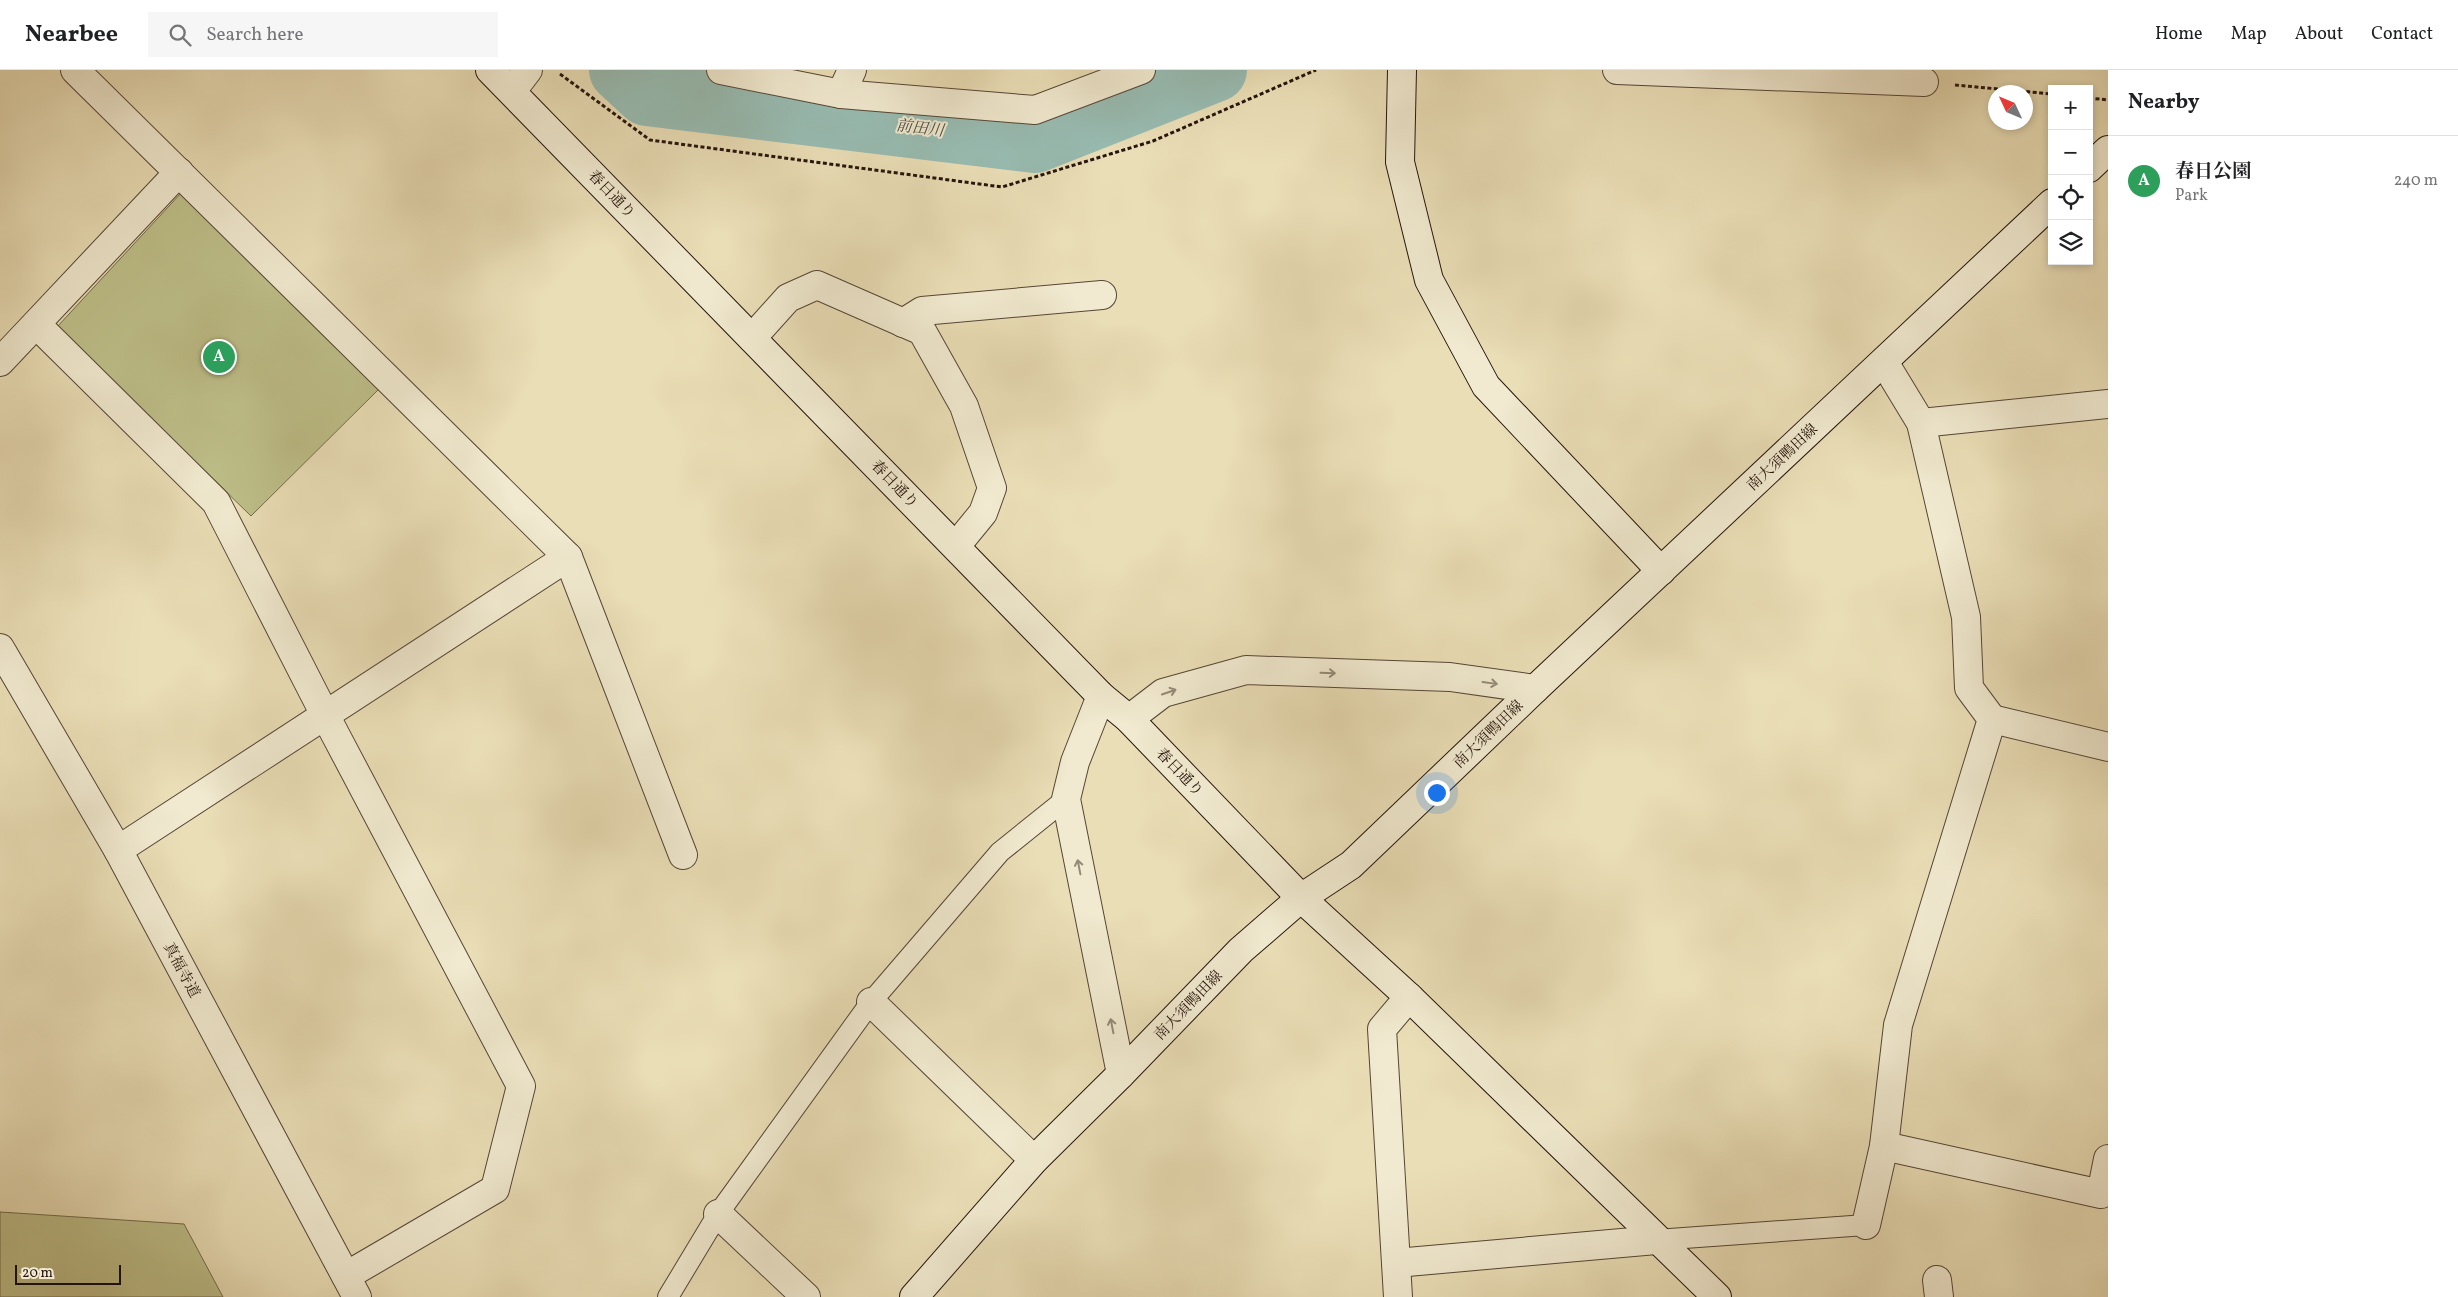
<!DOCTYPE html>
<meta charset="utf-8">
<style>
:root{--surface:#fff;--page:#f6f6f6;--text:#202124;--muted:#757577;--line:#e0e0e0;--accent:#ea580c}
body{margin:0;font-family:Vollkorn,"Noto Serif JP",serif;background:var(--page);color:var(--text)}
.controls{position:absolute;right:15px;top:15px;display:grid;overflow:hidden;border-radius:0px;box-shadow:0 2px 8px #0003}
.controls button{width:45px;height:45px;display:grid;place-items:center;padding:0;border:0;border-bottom:1px solid var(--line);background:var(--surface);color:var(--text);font:25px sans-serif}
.compass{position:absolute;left:1988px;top:15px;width:45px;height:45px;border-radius:50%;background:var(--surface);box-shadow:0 2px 8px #0003;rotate:314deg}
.scale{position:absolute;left:15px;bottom:12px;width:106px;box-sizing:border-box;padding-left:5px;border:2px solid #25140c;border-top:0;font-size:14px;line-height:18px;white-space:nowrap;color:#25140c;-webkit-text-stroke:4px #f1ead0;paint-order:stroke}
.you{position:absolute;left:1436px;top:722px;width:18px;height:18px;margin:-12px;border:4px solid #fff;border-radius:50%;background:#1a73e8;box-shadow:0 0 0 8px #1a73e833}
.badge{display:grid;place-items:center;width:32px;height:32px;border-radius:50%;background:var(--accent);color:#fff;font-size:16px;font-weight:700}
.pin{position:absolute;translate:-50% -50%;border:2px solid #fff;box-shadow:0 1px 5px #0006}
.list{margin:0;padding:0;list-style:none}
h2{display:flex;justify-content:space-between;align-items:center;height:65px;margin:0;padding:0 20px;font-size:21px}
h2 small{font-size:16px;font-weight:400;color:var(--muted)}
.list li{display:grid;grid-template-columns:32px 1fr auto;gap:15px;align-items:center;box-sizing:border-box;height:90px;padding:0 20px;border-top:1px solid var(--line)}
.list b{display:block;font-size:19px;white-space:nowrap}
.list p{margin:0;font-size:16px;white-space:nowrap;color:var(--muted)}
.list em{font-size:16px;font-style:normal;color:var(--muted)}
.icon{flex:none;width:28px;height:28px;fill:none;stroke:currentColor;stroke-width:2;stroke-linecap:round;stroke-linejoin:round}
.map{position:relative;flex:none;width:2108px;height:1227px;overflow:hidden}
header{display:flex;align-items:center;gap:30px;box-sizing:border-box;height:70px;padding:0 25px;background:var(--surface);border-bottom:1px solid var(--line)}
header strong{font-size:24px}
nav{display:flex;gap:28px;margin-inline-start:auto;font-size:18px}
.search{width:350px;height:45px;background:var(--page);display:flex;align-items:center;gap:12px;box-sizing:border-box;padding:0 18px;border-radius:0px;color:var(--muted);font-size:19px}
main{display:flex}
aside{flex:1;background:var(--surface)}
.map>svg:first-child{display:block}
.green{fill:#bebf89;stroke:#726a4a}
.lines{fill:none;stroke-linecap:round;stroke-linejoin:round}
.river{stroke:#98bcb2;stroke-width:64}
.lane-casing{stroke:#564636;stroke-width:22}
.street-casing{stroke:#564636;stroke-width:30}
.secondary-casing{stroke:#25140c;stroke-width:30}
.path{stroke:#25140c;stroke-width:3;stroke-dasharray:4 2.5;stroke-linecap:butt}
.lane{stroke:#f1ead0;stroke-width:20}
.street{stroke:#f1ead0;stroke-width:28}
.secondary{stroke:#f1ead0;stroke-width:28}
.oneway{stroke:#958a78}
.labels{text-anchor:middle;stroke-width:4;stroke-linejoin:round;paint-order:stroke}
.street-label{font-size:15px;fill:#25140c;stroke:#f1ead0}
.water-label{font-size:16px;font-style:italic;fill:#4d4f46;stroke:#f1ead0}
</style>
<header>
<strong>Nearbee</strong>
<div class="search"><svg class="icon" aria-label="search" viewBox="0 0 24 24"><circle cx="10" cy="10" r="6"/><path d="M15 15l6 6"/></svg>Search here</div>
<nav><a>Home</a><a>Map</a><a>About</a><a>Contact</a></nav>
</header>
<main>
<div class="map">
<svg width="2108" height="1227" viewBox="0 0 2108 1227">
<rect width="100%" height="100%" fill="#eadeb6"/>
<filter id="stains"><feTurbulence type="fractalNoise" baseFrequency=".004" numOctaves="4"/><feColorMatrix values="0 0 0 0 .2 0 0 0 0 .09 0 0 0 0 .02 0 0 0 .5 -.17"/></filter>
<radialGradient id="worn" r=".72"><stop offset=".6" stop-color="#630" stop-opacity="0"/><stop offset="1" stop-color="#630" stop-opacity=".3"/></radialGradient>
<g class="green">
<path d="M182,122L380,318L251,446L57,257Z"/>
<path d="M0,1142L184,1154L223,1227H0Z"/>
</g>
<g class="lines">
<path class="river" d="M621,0L647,24L1035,71L1215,0"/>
<g class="lane-casing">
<g id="lane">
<path d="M1656,1170L1866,1155"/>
<path d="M668,1227L718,1144L871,932L1000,782L1066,729"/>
</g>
</g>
<g class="street-casing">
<g id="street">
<path d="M75,0L568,487L683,785"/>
<path d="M721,0L841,24L1035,40L1141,0"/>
<path d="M1617,0L1924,12"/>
<path d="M512,21L528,0"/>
<path d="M841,24L852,0"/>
<path d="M903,253L922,241L1102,225"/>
<path d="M37,255L216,432L325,645L521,1016L495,1119L346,1206"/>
<path d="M752,268L788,228L817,215L922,261L964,336L992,418L983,443L956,476"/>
<path d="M0,292L179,102"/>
<path d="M1921,353L2108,334"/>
<path d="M0,578L118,780L357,1227"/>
<path d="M1101,626L1075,692L1066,729L1121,1004"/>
<path d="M1129,649L1163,623L1246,600L1450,607L1535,619"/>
<path d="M1992,649L2108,677"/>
<path d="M118,780L568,487"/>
<path d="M871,932L1034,1090"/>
<path d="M1884,1076L2101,1124L2108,1089"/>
<path d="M718,1144L806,1227"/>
<path d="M1866,1155L1884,1076L1898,955L1992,649L1969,618L1966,547L1921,353L1884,292"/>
<path d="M1396,1193L1656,1170"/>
<path d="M1937,1210L1939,1227"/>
<path d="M1398,1227L1382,959L1409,927"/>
</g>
</g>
<g class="secondary-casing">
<g id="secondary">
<path d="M490,0L1101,626L1129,649L1301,828L1409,927L1717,1227"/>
<path d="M1402,0L1400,92L1429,210L1486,316L1661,501"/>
<path d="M2089,98L2108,80"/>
<path d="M914,1227L1034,1090L1121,1004L1241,880L1301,828L1351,795L1535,619L2052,133"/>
</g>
</g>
<g class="path">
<path d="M560,4L650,70L1002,117L1153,71L1316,0"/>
<path d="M1955,15L2052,24"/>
<path d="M2089,28L2108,30"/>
</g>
<use href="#lane" class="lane"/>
<use href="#street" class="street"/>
<use href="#secondary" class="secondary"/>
</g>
<defs><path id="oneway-shaft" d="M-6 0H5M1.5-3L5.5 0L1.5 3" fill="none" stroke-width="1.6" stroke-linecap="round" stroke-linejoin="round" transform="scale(1.25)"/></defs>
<g class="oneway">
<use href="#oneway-shaft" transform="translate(1328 603) rotate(2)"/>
<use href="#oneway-shaft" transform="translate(1490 613) rotate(8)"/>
<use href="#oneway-shaft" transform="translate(1169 622) rotate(-19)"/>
<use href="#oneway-shaft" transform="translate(1079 797) rotate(-101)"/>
<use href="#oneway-shaft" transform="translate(1112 956) rotate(-101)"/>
</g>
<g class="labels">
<g class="street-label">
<text transform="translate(612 124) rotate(46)" y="5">春日通り</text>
<text transform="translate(1782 387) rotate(-43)" y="5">南大須鴨田線</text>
<text transform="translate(895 414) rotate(46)" y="5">春日通り</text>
<text transform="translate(1488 664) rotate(-44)" y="5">南大須鴨田線</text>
<text transform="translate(1180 702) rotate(46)" y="5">春日通り</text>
<text transform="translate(182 900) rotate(62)" y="5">真福寺道</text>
<text transform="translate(1188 935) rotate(-46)" y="5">南大須鴨田線</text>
</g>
<g class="water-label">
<text transform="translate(920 57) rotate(7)" y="6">前田川</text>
</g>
</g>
<rect width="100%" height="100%" filter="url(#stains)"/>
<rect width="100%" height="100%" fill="url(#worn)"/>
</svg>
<div class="controls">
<button>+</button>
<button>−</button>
<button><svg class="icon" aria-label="locate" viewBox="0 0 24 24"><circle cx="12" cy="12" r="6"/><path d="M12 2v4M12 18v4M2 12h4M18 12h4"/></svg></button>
<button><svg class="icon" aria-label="layers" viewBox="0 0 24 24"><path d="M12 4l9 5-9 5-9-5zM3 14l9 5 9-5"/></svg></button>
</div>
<svg class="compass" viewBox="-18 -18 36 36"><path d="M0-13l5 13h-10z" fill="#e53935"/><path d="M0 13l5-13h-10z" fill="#757577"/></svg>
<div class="scale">20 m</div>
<div class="you"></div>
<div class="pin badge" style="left:219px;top:287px;background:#2e9e5b">A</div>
</div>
<aside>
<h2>Nearby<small></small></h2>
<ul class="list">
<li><span class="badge" style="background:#2e9e5b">A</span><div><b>春日公園</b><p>Park</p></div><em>240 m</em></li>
</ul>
</aside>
</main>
